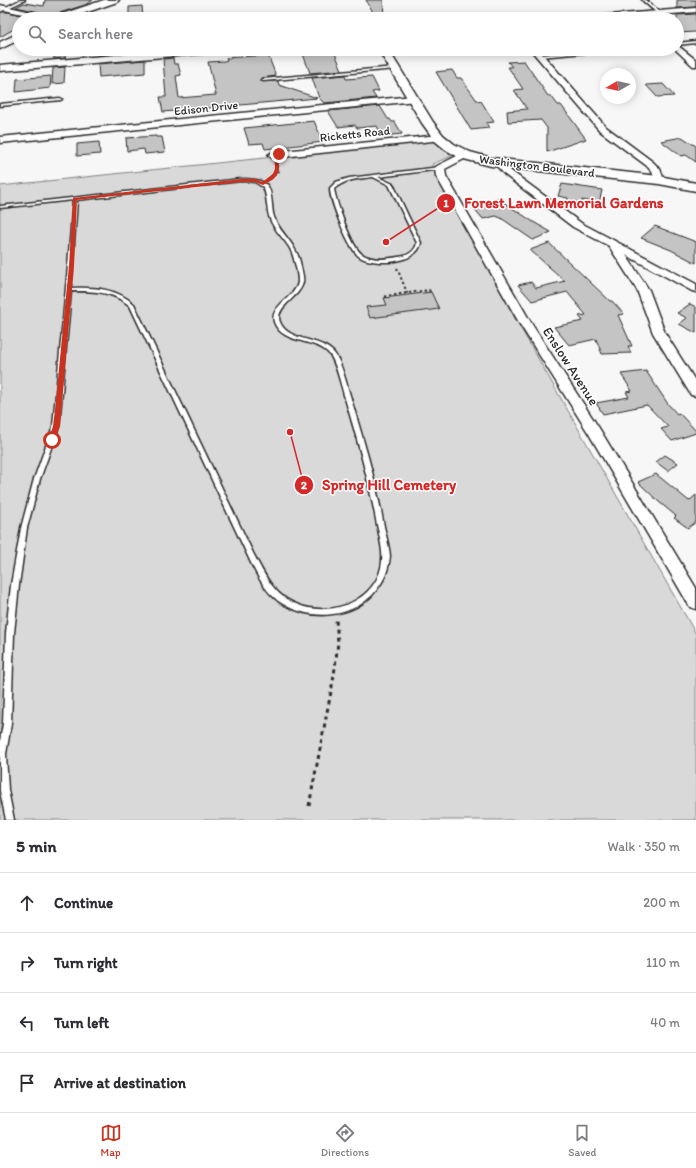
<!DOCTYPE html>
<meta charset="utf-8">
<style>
:root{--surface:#fff;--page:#f7f7f7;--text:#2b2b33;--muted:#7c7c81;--line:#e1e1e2;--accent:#c8321e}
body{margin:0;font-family:Itim,sans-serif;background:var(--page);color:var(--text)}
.compass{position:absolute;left:600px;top:68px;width:36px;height:36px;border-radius:50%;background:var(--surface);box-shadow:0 2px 10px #0003;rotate:261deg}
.stop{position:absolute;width:12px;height:12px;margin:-9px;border:3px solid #c8321e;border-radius:50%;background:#fff}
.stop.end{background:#c8321e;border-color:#fff;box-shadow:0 1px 4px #0008}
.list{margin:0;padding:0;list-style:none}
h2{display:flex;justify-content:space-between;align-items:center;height:52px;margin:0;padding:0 16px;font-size:17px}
h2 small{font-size:13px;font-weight:400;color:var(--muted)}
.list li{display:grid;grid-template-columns:26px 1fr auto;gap:12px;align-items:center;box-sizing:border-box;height:60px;padding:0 16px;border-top:1px solid var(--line)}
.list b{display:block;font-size:15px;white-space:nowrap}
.list em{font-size:13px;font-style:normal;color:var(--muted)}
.icon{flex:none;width:22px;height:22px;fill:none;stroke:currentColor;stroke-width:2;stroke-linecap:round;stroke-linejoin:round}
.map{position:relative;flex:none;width:696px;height:820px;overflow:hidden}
.search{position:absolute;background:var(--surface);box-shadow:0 2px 10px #0003;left:12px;right:12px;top:12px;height:44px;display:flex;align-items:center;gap:10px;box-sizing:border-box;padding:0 14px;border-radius:22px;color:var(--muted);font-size:15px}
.sheet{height:292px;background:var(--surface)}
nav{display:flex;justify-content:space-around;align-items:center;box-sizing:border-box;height:56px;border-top:1px solid var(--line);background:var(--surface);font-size:11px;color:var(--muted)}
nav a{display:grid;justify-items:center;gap:2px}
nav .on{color:var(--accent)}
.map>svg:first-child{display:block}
.green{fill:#d9d9d9;stroke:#828282}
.building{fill:#c4c4c4;stroke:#2b2b2b}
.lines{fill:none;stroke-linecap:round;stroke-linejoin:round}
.lane-casing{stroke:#2b2b2b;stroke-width:3}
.street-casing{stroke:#2b2b2b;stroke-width:3}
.secondary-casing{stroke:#2b2b2b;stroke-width:3}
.path-far1{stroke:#2b2b2b;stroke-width:2;stroke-dasharray:2.5 2.5;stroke-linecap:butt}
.path{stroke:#2b2b2b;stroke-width:3;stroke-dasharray:4 4;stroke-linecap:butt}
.lane{fill:#fff;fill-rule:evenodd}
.street{fill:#fff;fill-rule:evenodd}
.secondary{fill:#fff;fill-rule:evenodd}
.route{fill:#c8321e}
.labels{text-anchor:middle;stroke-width:3;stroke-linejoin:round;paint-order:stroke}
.far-street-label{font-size:12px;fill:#2b2b2b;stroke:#fff}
.street-label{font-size:14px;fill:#2b2b2b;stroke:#fff}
.leader{fill:none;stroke:#d62828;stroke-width:1.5}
.callout-dot{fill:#d62828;stroke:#fff;stroke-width:1.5}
.mark-label{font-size:12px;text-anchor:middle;font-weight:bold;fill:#fff}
.callout-label{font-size:15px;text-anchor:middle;font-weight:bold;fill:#d62828;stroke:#fff;stroke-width:3;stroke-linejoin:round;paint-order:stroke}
</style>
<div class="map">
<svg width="696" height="820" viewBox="0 0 696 820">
<rect width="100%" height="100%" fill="#f7f7f7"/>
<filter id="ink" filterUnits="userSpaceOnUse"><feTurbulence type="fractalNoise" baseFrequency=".025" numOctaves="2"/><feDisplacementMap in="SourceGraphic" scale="8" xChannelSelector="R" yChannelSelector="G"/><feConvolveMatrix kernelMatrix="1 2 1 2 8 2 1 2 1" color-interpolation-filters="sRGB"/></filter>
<g filter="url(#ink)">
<path class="green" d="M434,140L452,156L432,164L516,320L696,634V820H0V186Z"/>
<g class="building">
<path d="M45,0H93L85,5L53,15L16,7L24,3L44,6Z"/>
<path d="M366,0H383L384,19H377Z"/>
<path d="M677,0H696V7L677,8Z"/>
<path d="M142,6L143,19H129V7Z"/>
<path d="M2,12H8L37,19H19V26L0,37V13Z"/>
<path d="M696,14V32L677,33V15Z"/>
<path d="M54,49H66L65,58L54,59Z"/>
<path d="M97,49H144V51L98,55Z"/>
<path d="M334,51L342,70L310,73L303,54Z"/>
<path d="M268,55L276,76L262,78L260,79V81H278L279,85L317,98L163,112L160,97H166L163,59L173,58L174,64H178L181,75L176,76L179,98L216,95L208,62L224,61L227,60L226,58Z"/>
<path d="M145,60V73L99,77L98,64Z"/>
<path d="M524,61L548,96H551L558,105H561L586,139L547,152V128L541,120L508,122L507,111L527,109L514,90L523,89L508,67H512L508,62Z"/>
<path d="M65,67L64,83L52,84L53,68Z"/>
<path d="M452,70L457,78H461L478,102L481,101L494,122L486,123L489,128L471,130L436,72Z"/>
<path d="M345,75L346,79L372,77L379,91L372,92L376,98L324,103L319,98L312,78Z"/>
<path d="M51,76L50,88L16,92L17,79Z"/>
<path d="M663,84L674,96L657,97L646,85Z"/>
<path d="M380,106L388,119H390L392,122H395L402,134L382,136L377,126L357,128L355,125L338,127L328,111Z"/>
<path d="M314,121L323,142L265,149L263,143L249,144L244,128Z"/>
<path d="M156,136V137H162L165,152L145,154L144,149L127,151L126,138Z"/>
<path d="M682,137L696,146V162L686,155L681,156L661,141Z"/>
<path d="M99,142L100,154L77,156V144Z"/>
<path d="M562,184L602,190L599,203L582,200V203L567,201L568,198L558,196Z"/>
<path d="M497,198L535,223L551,232L533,240L501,218L496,216L483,219L472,206L484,204L483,203Z"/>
<path d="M655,226L696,242V263L671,250L641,238Z"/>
<path d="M549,243L610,301H612L624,314L618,315L632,346H628L631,353L602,354L596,339L569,345L554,327L583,321L579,316L586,315L567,292L532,301L518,285L531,282L536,288L565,281L530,250Z"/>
<path d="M431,292L439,309L370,318L366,307L387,305L384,298Z"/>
<path d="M690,304L696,307V333L679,324L687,318L677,313Z"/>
<path d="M646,371L668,404L677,414L679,413L696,431V433L672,441L661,429L668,427L647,405L603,414L596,403L629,397L626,392L632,391L621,374Z"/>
<path d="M665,455L678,463L668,471L656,462Z"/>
<path d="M656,474L689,501L696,495V522L688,528L674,518L676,516L659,502L638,482Z"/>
</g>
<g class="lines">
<g class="lane-casing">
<g id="lane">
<path d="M20,0H25L0,12V10Z"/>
<path d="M642,0H646L660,12V14H658Z"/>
<path d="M696,41V43L677,45V43Z"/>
<path d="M606,49H620L618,50L540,57L538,56L540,55Z"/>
<path d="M395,67L397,68L396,69L263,81L261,80L263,79Z"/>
<path d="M60,98L62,99L61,100L0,106V104Z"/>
<path d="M440,167L442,168V169L378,177L393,184L421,243C417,264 375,266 360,257C350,252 329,199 330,188L336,182L349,178ZM373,177L389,185L417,243C415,252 407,256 398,257C387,259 372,261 362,254C352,248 336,202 334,189C345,179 358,179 373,177Z"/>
<path d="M241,179C249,179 260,179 267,185C273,192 271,209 274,217C278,229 288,237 294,248C298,254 300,260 301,267C302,272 304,277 303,282C301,297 274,307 280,322C288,342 321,337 334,353C341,361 346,382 349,392C362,435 375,477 383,521C385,533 389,544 390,556C389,566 386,577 380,585C360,617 315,623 283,604C269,596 260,581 253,567L130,306C112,291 93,291 71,291L59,426L40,479L27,528L19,585L14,633L11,724L6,754L8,790L14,820H6L0,791V741L3,724L6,633L11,585L21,528L34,479L53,426L68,266L73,200L0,208V206ZM241,181L255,182L263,187C268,197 266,209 270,219C274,230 283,237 289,247C293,253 294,260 296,267C297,272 298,277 298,282C296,297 269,306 274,322C282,345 318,338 330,355C336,363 341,385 344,395C357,438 369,481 377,525C379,534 381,542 382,552C386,601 326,623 288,600C271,590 262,570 253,553L134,304C116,288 94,287 71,288L77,200Z"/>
</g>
</g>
<g class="street-casing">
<g id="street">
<path d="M0,5L54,17L58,19H44L0,9Z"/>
<path d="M696,8V12L611,19H580L584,17Z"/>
<path d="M677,45L696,60V66H693L675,49H677Z"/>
<path d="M530,49H538L606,127L653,162L660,169L664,180L662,182H656L652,172L647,166L600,131Z"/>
<path d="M413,96L417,99L416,101L0,143V137Z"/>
<path d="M439,135L444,138L442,140L273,158L268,155L273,152Z"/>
<path d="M465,152L468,153L470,155L468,157L445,169L446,176L533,326L599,428L696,588V609L690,607L589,434L521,326L436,176L435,168L437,166Z"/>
<path d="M499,160L502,161L511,171L581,223L696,284V292L692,291L626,255L649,290L665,333L696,382V396L691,395L653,333L637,290L609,246L573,227L505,175L494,163Z"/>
</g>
</g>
<g class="secondary-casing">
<g id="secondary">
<path d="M104,0H119L117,2L67,19H52L53,17Z"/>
<path d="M19,33V40L0,49V42Z"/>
<path d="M184,49H227L222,52L0,71V65Z"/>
<path d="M378,49H388L433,122L443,135L454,144L470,152L492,158L659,176L696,183V191L659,184L491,166L460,158L446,150L435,141L422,123Z"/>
</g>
</g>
<g class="path-far1">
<path d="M270,179L278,171L276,163"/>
<path d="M397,268L408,295"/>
<path d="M386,298V296L429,290L430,292"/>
</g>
<path class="path" d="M309,806L334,676L338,642L336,620"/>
<use href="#lane" class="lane"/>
<use href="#street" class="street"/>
<use href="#secondary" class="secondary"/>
</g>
</g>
<path class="route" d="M278,153L282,154L278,160C282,174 275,179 263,185L255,182H241L77,200L74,266L60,426L55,441H50L49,440L53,426L55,410L69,266L73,198L241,179H256L262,182C273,174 277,173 274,160Z"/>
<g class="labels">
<g class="far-street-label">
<text transform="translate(206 108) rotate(-6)" y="4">Edison Drive</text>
<text transform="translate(355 134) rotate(-6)" y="4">Ricketts Road</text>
<text transform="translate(537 166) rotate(7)" y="4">Washington Boulevard</text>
</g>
<g class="street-label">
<text transform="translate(571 366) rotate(57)" y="5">Enslow Avenue</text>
</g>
</g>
<path class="leader" d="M386 242L446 203M290 432L304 485"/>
<g class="callout-dot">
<circle cx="386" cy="242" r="4"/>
<circle cx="290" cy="432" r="4"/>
<circle cx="446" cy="203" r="10"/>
<circle cx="304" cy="485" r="10"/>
</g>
<g class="mark-label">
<text x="446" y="207">1</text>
<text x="304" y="489">2</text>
</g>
<g class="callout-label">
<text x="564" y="208">Forest Lawn Memorial Gardens</text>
<text x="389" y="490">Spring Hill Cemetery</text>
</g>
</svg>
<svg class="compass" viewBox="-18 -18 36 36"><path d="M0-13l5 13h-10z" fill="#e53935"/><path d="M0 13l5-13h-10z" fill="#7c7c81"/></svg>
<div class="stop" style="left:52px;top:440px"></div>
<div class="stop end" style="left:279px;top:154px"></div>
<div class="search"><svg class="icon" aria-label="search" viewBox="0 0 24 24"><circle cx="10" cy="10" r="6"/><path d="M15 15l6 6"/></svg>Search here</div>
</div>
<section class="sheet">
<h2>5 min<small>Walk · 350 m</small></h2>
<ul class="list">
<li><svg class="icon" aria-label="ahead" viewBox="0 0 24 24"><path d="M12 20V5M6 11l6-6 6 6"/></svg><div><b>Continue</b></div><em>200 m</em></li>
<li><svg class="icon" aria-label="right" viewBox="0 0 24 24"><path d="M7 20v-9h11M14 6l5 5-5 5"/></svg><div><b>Turn right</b></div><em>110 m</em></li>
<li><svg class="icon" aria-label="left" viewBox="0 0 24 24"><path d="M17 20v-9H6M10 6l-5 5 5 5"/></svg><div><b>Turn left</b></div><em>40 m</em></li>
<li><svg class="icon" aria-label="arrive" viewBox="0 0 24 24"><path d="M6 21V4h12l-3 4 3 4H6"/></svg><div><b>Arrive at destination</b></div></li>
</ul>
</section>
<nav>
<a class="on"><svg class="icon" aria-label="map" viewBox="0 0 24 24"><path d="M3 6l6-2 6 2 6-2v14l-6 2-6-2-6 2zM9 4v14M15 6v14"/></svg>Map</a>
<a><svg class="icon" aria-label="directions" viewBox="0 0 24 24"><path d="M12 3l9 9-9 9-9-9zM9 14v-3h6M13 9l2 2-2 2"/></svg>Directions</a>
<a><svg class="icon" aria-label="saved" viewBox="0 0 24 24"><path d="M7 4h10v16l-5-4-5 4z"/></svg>Saved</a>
</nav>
